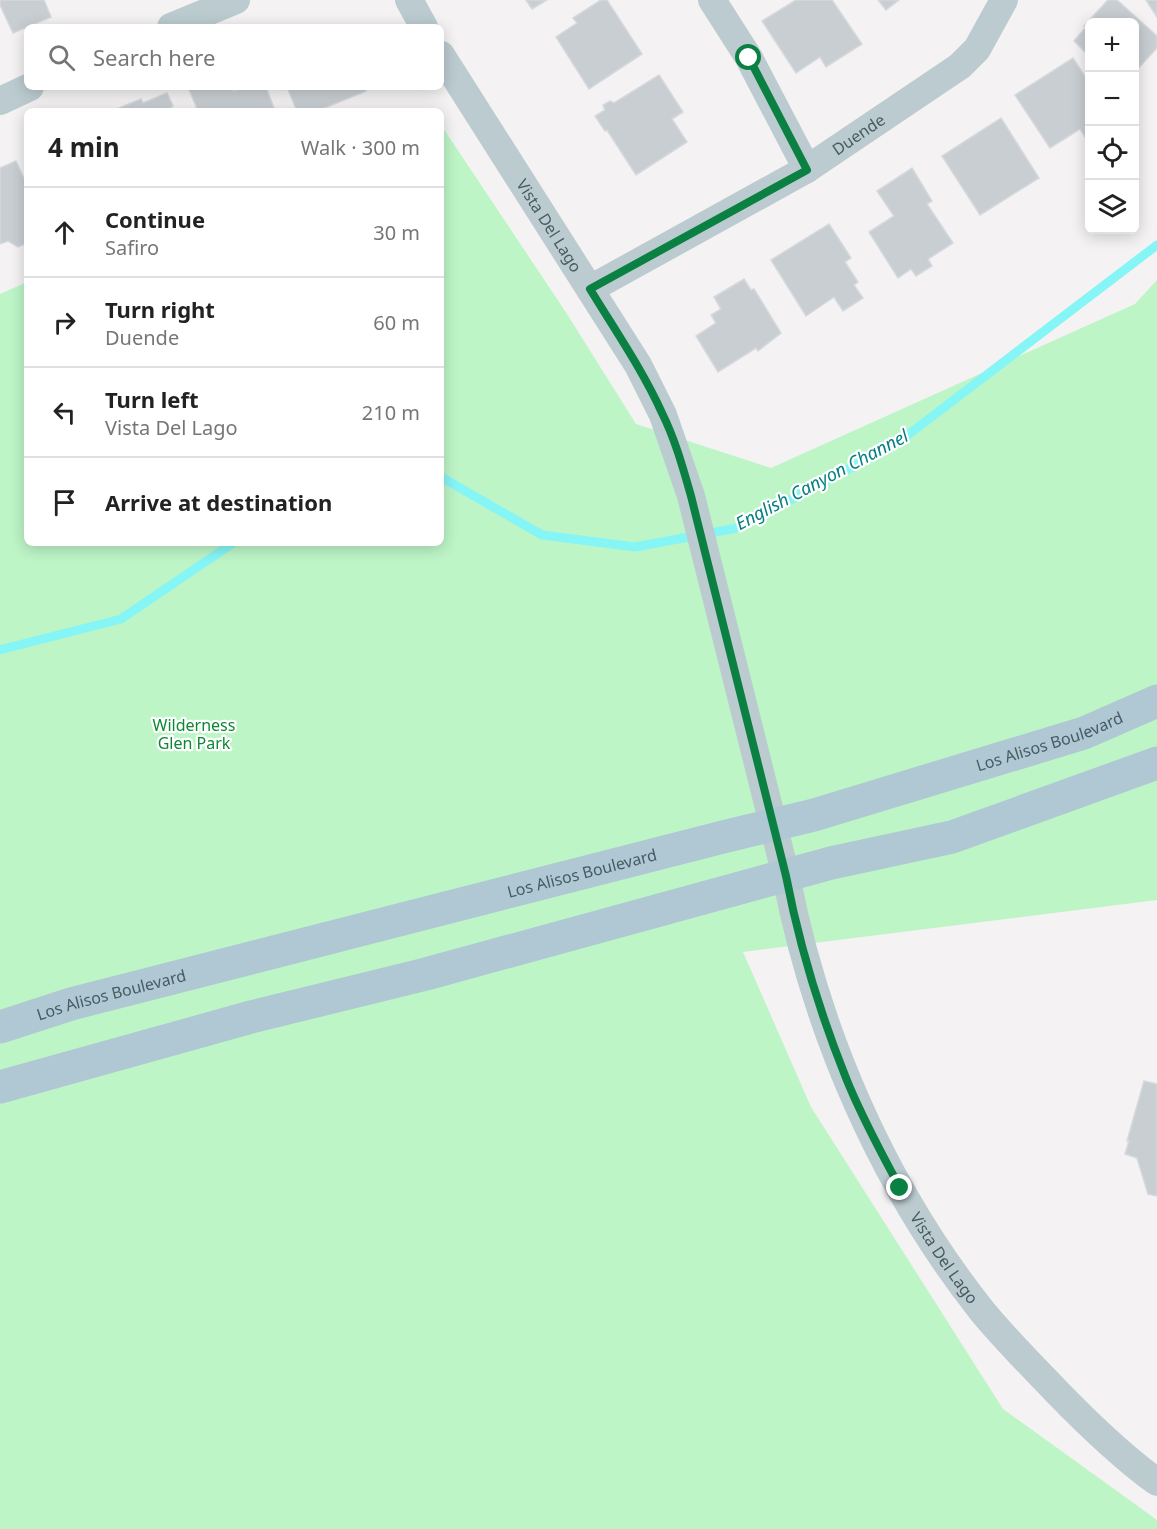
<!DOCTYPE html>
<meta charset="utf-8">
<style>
:root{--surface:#fff;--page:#f6f6f6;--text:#222;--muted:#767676;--line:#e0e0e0}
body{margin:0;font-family:"Noto Sans",sans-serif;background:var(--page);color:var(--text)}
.controls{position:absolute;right:18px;top:18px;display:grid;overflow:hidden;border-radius:9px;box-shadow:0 3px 15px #0003}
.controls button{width:54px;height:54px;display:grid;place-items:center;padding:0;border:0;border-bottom:2px solid var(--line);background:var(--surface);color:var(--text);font:30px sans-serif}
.stop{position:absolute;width:18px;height:18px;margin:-14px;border:4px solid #0b8043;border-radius:50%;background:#fff}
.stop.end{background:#0b8043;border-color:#fff;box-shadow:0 2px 6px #0008}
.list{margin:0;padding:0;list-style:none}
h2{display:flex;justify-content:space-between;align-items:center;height:78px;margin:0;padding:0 24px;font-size:26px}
h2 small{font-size:20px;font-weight:400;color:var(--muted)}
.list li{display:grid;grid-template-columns:39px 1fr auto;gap:18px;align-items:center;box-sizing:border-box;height:90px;padding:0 24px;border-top:2px solid var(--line)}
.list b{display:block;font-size:22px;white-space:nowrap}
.list p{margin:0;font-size:20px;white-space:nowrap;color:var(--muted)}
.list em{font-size:20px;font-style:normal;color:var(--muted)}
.icon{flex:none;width:33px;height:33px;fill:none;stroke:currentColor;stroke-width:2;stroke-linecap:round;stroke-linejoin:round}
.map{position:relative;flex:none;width:1157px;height:1529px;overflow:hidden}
.search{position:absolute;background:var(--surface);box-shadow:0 3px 15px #0003;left:24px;top:24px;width:420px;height:66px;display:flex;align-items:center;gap:15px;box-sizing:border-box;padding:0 21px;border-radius:9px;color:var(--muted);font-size:22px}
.panel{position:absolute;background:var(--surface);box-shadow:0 3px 15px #0003;left:24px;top:108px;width:420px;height:438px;border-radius:9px}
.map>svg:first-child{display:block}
.green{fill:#bdf5c7}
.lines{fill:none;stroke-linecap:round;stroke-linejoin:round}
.stream{stroke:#86f5f6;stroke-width:9}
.building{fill:#c8ced2;stroke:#d5d9de;stroke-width:1.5}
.minor{stroke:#bbcbd0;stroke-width:28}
.major{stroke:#afc8d3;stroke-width:33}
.route{stroke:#0b8043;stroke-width:8}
.labels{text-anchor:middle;stroke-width:4.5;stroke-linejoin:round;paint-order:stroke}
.street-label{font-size:16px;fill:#475b62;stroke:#fff}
.park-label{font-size:16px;fill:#0d8832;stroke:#fff}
.water-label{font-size:18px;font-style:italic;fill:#067f80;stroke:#fff}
</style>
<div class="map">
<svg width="1157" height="1529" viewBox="0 0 1157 1529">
<rect width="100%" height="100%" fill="#f4f2f2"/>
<path class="green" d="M441,125L567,314L636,424L771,468L1135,304L1157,280V900L743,952L811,1107L1003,1409L1157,1520V1529H0V294L27,282V543H441Z"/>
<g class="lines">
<g class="stream">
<path d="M441,477L542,535L635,547L737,528L896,444L1157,245"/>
<path d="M0,650L121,619L233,543"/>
</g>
</g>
<g class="building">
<path d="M0,0H44L51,17L13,33L0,5Z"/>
<path d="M526,0H547L532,9Z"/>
<path d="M601,0H607L642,54L589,89L556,37L577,23L573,18Z"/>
<path d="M796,0H832L862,44L826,67L820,57L796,73L762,21Z"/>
<path d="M878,0H899L886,10Z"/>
<path d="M1108,0H1117L1157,36V48L1134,73V22H1090V53L1087,51L1085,52L1074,41L1086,27L1084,26Z"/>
<path d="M1146,0H1157V17Z"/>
<path d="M1073,58L1090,84V135L1085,137L1080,129L1050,148L1015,95Z"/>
<path d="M659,75L683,112L672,119L687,142L636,175L607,130L605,131L595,116L605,110L603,105L610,101L614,103Z"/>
<path d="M188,87H233L234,91L244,87H266L275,111H198Z"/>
<path d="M287,87H364L366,91L317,111H297Z"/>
<path d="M167,93L173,106L171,107L172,111H112L141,99L143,103Z"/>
<path d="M1001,118L1039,178L980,215L942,156Z"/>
<path d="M16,161L27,185V243L18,247L8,241L0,244V168Z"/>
<path d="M912,168L932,201L927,204L953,243L928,259L932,266L916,276L911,269L898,278L869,232L894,216L877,191Z"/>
<path d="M829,224L851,258L845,262L858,282L854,285L863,298L843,311L834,297L806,316L771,260Z"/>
<path d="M744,279L751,290L754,289L781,333L758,351L756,348L718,372L696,336L716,323L711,315L721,309L714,297Z"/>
<path d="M1144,1081L1157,1084V1196L1148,1194L1137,1158L1125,1154L1129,1141H1127Z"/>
</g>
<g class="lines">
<g class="minor">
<path d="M409,0L424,27"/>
<path d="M712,0L749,58L807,169"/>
<path d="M171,27L236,0"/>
<path id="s1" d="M441,55L638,365L663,415L691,496L786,876C816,1032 883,1186 982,1311C1005,1339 1031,1365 1056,1391C1087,1423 1121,1456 1157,1482"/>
<path d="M0,101L30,87"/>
<path id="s2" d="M590,289L807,169L960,66L977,49L1004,0"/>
</g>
<g class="major">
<path id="s3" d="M0,1027L71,1004L723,837L814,815L1084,733L1157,701"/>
<path d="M0,1087L251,1017L426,974L831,863L952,837L1157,763"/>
</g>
</g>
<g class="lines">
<path class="route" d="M749,58L807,170L590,289C615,330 642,369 662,413C675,439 683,468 691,496L786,876C799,944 820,1013 846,1078C861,1116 881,1152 900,1188"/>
</g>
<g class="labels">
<g class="street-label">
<text dy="6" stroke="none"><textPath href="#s2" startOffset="310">Duende</textPath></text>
<text dy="6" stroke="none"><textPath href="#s1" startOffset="202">Vista Del Lago</textPath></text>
<text dy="6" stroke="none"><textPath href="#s3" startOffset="1088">Los Alisos Boulevard</textPath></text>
<text dy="6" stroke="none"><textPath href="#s3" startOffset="602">Los Alisos Boulevard</textPath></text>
<text dy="6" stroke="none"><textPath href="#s3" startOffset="116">Los Alisos Boulevard</textPath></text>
<text dy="6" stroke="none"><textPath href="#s1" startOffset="1317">Vista Del Lago</textPath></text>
</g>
<g class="park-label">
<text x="194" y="731">Wilderness<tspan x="194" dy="18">Glen Park</tspan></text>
</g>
<g class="water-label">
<text transform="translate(822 480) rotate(-28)" y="6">English Canyon Channel</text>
</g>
</g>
</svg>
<div class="controls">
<button>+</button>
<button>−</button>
<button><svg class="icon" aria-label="locate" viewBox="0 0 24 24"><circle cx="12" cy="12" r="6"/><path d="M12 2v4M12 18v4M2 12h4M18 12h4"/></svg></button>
<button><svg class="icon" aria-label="layers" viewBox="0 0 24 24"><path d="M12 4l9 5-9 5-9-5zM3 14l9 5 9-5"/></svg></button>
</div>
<div class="stop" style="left:749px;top:58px"></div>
<div class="stop end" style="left:900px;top:1188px"></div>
<div class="search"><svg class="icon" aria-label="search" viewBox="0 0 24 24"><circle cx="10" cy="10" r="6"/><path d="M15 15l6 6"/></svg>Search here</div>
<section class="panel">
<h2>4 min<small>Walk · 300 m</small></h2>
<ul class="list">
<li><svg class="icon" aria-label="ahead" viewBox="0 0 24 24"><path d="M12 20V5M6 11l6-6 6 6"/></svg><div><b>Continue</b><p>Safiro</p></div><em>30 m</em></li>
<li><svg class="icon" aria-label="right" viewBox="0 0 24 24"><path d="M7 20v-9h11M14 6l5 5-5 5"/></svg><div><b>Turn right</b><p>Duende</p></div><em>60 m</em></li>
<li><svg class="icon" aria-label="left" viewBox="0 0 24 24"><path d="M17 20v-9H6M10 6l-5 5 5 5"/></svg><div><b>Turn left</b><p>Vista Del Lago</p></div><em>210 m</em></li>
<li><svg class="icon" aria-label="arrive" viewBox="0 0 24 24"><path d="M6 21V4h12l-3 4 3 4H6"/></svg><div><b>Arrive at destination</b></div></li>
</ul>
</section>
</div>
